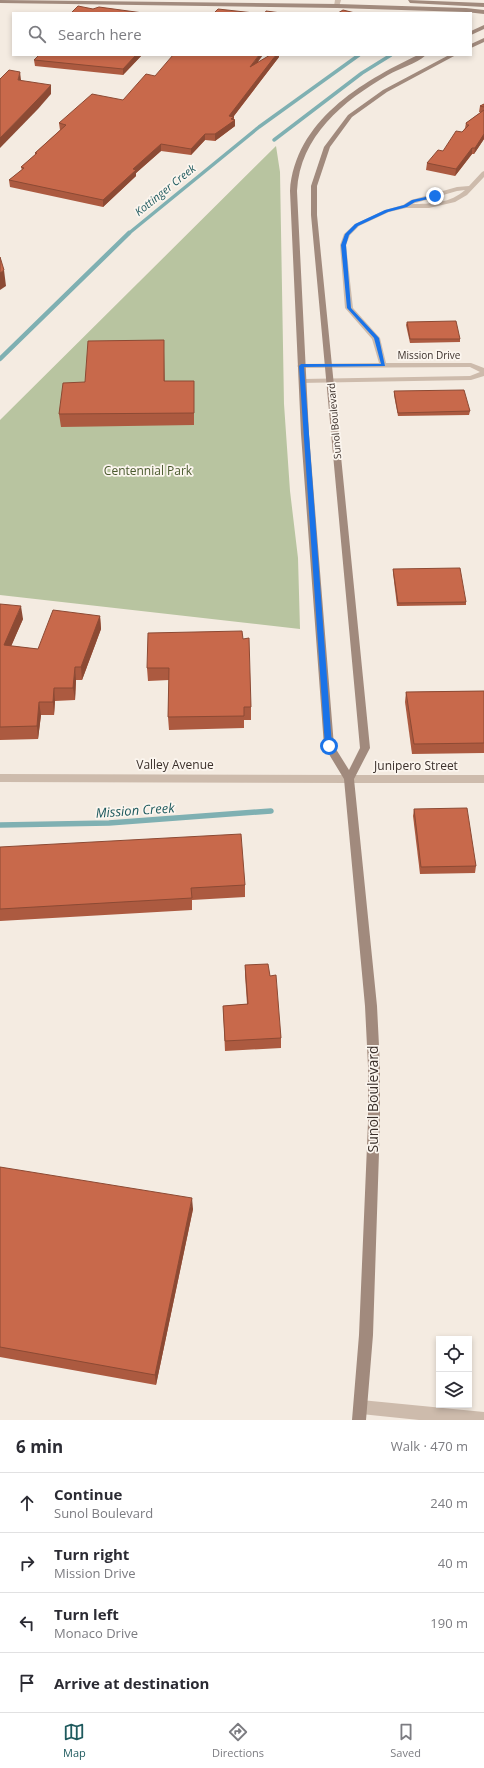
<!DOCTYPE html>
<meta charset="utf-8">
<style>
:root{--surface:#fff;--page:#f7f7f7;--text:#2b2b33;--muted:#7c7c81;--line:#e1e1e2;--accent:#1f5a5e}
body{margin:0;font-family:"Open Sans",sans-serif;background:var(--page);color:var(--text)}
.controls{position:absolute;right:12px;bottom:12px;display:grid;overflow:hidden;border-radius:0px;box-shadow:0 2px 6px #0003}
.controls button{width:36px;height:36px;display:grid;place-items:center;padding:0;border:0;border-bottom:1px solid var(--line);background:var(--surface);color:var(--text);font:20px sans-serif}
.stop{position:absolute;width:12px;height:12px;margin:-9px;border:3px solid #1a73e8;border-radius:50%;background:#fff}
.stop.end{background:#1a73e8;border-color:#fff;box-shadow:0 1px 4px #0008}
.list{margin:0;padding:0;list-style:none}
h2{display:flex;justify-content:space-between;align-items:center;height:52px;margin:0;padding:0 16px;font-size:17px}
h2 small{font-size:13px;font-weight:400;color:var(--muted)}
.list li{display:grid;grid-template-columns:26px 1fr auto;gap:12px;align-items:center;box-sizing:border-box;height:60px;padding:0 16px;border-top:1px solid var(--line)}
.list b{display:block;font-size:15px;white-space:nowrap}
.list p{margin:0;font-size:13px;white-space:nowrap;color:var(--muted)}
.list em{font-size:13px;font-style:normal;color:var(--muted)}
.icon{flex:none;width:22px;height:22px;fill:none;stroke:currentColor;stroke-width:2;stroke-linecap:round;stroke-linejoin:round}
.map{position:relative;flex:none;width:484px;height:1420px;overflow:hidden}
.search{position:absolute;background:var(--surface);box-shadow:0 2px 6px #0003;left:12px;right:12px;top:12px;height:44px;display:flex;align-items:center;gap:10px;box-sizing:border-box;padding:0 14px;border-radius:0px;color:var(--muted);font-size:15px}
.sheet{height:292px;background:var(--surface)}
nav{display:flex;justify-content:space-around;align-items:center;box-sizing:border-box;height:56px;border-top:1px solid var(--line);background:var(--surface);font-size:11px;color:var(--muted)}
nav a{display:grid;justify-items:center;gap:2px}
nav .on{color:var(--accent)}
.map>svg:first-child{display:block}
.green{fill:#b8c4a0}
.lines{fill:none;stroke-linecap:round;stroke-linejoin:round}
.stream-far2{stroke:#7fb0b2;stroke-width:3.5}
.stream-far1{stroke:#7fb0b2;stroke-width:4.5}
.stream{stroke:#7fb0b2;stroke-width:5.5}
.minor{fill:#cdbbac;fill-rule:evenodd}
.tertiary{fill:#cdbbac;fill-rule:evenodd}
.secondary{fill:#a18a7d;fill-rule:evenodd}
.wall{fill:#ac5a40}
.shaded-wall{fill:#8c4a34}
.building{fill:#c8694b;stroke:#8c4a34}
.route{fill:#1a73e8}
.labels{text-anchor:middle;stroke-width:3.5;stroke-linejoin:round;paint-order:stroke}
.far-street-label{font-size:10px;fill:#3b302b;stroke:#fbf5ee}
.far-water-label{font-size:11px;font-style:italic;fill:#1f5a5e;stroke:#fbf5ee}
.park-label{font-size:12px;fill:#4a5a2e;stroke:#fbf5ee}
.street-label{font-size:12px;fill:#3b302b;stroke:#fbf5ee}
.water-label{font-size:13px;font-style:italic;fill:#1f5a5e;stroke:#fbf5ee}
.near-street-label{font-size:14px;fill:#3b302b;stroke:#fbf5ee}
</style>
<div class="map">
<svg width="484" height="1420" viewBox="0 0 484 1420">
<rect width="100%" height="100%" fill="#f4ebe1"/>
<path class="green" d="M276,146L280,172L284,404L290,491L298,558L300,629L0,595V420Z"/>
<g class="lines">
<g class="stream-far2">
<path d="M274,140L362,73L391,55"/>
<path d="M128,234L259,127L359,55"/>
</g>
<path class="stream-far1" d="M0,359L129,233"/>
<path class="stream" d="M0,825L109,823L271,811"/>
<g class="minor">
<path d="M484,171V177L467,195L455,202L429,208H406L389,212L359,226L350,235L346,245L353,308L380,338L386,363H471L484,368V376L471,380L299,383V379H302L470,376L480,372L470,367L301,368L297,366L301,364L379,363L372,339L345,308L340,245L344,234L355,224L385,210L403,205L411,200L457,187L469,186L482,172ZM465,190C451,203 431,204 412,204L457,191Z"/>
<path d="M349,775H484V783H349L345,782L344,779L345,776Z"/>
<path d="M361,1400L484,1412V1420H419L361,1414L356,1412L354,1407L356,1402Z"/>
</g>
<g class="tertiary">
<path d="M335,0H341L339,7L334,6Z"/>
<path d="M0,774L349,775L353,776L354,779L353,782L349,783L0,782Z"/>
</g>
<g class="secondary">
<path d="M0,0L337,4L466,8L484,10V14L466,12L337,8L0,3Z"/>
<path d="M408,0L484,3V7L410,3Z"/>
<path d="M484,25V29L471,35V31Z"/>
<path d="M484,38V42L471,48V44Z"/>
<path d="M418,55H426C416,64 400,68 388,75C343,101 300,136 297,191L309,434L334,746L349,770L360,748L311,215V186L324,147L348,115L383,90L449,55H456L387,92L352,117L330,147L317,186V215L370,748L354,779L377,1006L380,1066V1122L373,1335L366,1420H352L359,1335L368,1122V1066L365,1006L344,779L324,746L301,434L290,191C295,121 361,82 418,55Z"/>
</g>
</g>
<g class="wall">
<path d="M142,55L123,75L35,66L34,60Z"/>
<path d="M279,57L234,116V119L235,120V126L215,141L205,140L191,155L161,151L136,173V176L103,207L10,187L9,180L22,170L21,167L35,155V153L60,130L59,123L123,100L155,76L258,62Z"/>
<path d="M484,104V139L474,154H472L455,176L426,170L427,163L443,151L462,132L465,128L466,123L481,112H479L480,106Z"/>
<path d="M407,322L460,339V342L410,343L406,325Z"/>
<path d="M164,352V381H194V425L61,427L59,414L85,382Z"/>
<path d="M394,391L470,411L469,415L398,416L394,395Z"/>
<path d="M393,569L466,602V605L397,606L393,573Z"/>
<path d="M0,604L23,619L11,646L38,649L100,616L101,629L82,680H76L75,700L55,701L54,715H41L38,739L0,740Z"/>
<path d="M243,639L251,707V720H244V728L169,730L168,717L169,680L148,681L147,668Z"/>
<path d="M484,691V753L412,754L405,702L406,692Z"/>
<path d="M414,809L476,866L475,873L420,874L413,816Z"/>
<path d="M0,847L245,885V897L192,900V910L0,921Z"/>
<path d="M245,965L270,976L281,1038V1048L225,1051L223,1006L247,1004L245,975Z"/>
<path d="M0,1167L193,1209L156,1385L0,1357Z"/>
</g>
<g class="shaded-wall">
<path d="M136,55H142L123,75V69Z"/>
<path d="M259,55H263L250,73V67Z"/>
<path d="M276,55H279V57L233,117L234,120H235V126L215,141V134Z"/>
<path d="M20,72L21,80H18Z"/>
<path d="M51,85V94L38,109L0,148V138Z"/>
<path d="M205,134V140L191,155V149Z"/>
<path d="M484,134V139L474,154L475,148Z"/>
<path d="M161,144V151L136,173V176L103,207V200L133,169Z"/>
<path d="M472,148V154L455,176L456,169Z"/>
<path d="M4,270L6,286L0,290V273Z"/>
<path d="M164,340V352L165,393L164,381Z"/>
<path d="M21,606L23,619L6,658L4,645Z"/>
<path d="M100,616L101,629L82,680L81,667Z"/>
<path d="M75,667L76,680L75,700L73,688Z"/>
<path d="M54,688L55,701L54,715L53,702Z"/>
<path d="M39,702L41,715L38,739L37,726Z"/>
<path d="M192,1198L193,1209L156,1385L155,1375Z"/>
</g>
<g class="building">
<path d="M78,6L93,9L99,7L143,13H71Z"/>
<path d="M218,9L254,13H214Z"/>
<path d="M343,10L355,13H338Z"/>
<path d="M266,11L281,13H265Z"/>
<path d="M39,55H136L123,69L34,60Z"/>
<path d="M173,55H259L250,67L270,55H276L229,116L234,117L231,119L235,120L215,134H205L191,149L161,144L133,169L136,170L103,200L9,180L24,168L21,167L37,153H35L66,125L59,123L92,94L123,100L146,74L155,76Z"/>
<path d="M9,70L20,72L18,80L51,85L37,100L0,138V79Z"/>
<path d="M484,104V107L480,106Z"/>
<path d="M484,110V134L475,148H472L456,169L427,163L438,150L443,151L456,131L462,132L469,125H467L466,123Z"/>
<path d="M0,257L4,270L0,273Z"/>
<path d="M456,321L460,339H410L407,322Z"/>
<path d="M164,340V381H194V413L59,414L63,383L85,382L88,341Z"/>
<path d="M464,390L470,411L398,413L394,391Z"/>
<path d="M460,568L466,602L398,603L393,569Z"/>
<path d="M0,604L21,606L4,645L38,649L53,610L100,616L81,667H75L73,688H54L53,702H39L37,726L0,727Z"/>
<path d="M242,631L243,639L249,638L251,707H244V716L168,717L169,668H147L148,633Z"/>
<path d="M484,691V743L414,744L406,692Z"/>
<path d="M467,808L476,866L421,867L414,809Z"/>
<path d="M241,834L245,885L191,888L192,898L0,909V847Z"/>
<path d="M268,964L270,976L276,975L281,1038L225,1041L223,1006L248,1004L245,965Z"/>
<path d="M0,1167L192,1198L155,1375L0,1347Z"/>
</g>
<path class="route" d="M435,195L437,197L415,202L407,207L388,212L358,226L349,235L346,245L351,308L379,338L385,366L304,367L332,746L329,749L325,746L299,366L301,364H381L374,338L347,308L341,245L345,234L355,224L385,210L404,205L412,200Z"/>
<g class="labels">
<g class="far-street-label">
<text x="429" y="359">Mission Drive</text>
<text transform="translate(334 421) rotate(-95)" y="4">Sunol Boulevard</text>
</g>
<g class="far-water-label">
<text transform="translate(165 190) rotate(-39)" y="4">Kottinger Creek</text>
</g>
<g class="park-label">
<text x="148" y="475">Centennial Park</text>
</g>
<g class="street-label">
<text x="175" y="769">Valley Avenue</text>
<text x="416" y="770">Junipero Street</text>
</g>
<g class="water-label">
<text transform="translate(135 810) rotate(-4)" y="5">Mission Creek</text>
</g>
<g class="near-street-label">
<text transform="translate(373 1099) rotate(-90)" y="5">Sunol Boulevard</text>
</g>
</g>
</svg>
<div class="controls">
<button><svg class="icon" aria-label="locate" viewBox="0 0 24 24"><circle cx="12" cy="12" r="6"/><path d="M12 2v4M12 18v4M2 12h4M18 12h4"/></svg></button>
<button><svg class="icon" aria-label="layers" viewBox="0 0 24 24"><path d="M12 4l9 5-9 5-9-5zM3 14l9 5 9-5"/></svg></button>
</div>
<div class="stop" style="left:329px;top:746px"></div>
<div class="stop end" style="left:435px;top:196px"></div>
<div class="search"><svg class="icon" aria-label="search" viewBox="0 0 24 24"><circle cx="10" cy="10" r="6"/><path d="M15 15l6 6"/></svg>Search here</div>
</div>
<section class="sheet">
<h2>6 min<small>Walk · 470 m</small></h2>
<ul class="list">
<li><svg class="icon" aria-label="ahead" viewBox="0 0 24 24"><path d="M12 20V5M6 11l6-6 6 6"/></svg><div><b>Continue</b><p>Sunol Boulevard</p></div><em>240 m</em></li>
<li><svg class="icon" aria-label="right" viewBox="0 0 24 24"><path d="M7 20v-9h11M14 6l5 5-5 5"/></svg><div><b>Turn right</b><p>Mission Drive</p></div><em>40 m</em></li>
<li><svg class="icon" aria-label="left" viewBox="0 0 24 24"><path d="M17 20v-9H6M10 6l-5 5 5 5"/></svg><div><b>Turn left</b><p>Monaco Drive</p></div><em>190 m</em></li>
<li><svg class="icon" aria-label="arrive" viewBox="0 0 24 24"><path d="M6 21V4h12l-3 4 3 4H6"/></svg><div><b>Arrive at destination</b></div></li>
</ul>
</section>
<nav>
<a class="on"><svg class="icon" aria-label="map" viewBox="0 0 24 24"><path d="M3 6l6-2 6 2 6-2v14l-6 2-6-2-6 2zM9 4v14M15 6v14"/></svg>Map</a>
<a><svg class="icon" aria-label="directions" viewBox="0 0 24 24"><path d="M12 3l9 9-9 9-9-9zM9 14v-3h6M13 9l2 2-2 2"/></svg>Directions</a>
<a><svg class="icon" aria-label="saved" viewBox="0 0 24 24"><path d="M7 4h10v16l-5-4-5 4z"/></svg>Saved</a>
</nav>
